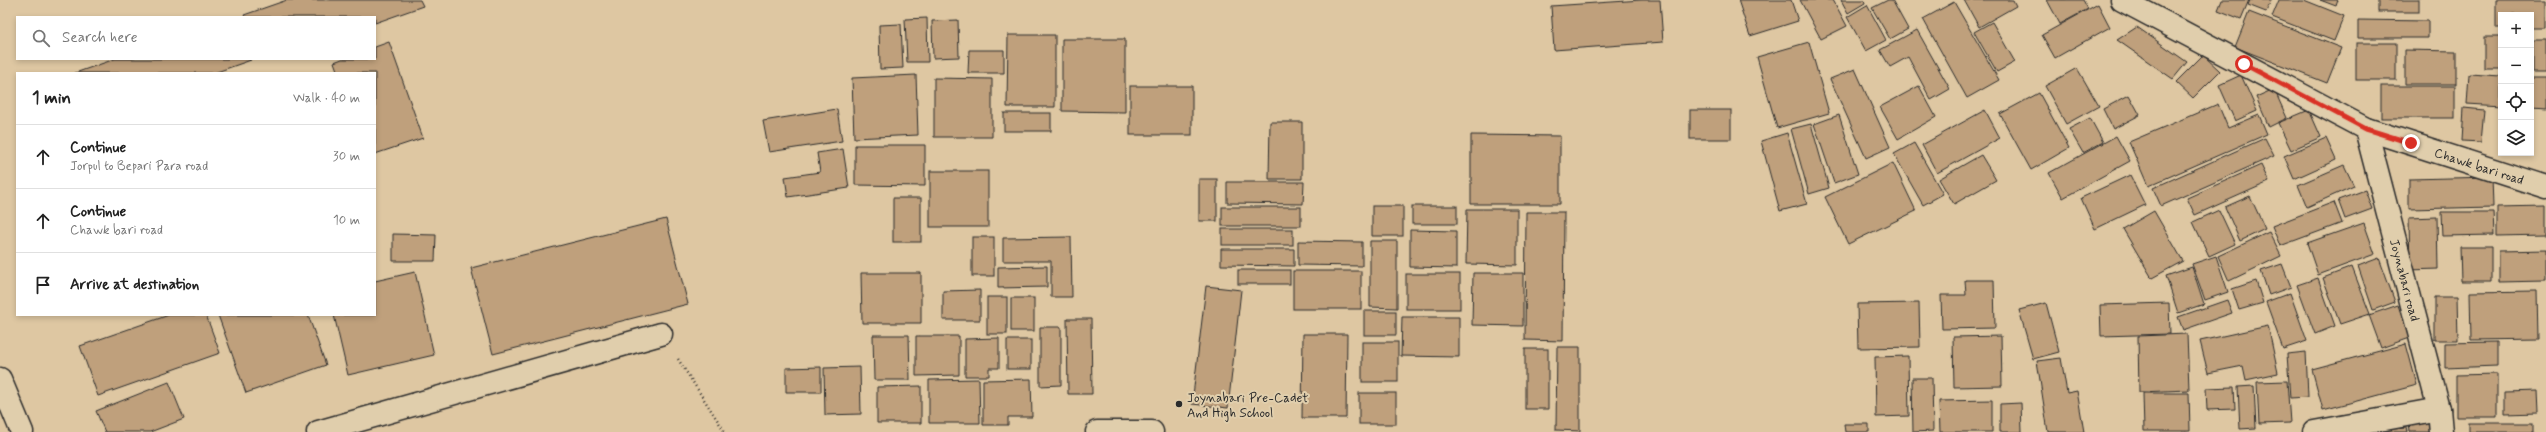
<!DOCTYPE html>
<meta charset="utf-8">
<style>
:root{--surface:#fff;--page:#f2f2f2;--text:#222;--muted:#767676;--line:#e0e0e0}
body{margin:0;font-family:Mynerve,sans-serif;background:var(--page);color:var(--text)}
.controls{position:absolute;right:12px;top:12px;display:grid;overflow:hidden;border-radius:0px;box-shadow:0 2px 6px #0003}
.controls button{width:36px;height:36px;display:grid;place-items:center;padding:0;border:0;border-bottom:1px solid var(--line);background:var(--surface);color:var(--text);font:20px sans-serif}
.stop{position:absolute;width:12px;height:12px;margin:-9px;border:3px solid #d93025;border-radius:50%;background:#fff}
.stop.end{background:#d93025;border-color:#fff;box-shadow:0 1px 4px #0008}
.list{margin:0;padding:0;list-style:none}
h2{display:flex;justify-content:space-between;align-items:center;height:52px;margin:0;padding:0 16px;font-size:17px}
h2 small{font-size:13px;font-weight:400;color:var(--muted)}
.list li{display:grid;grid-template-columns:26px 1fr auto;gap:12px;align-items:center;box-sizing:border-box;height:64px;padding:0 16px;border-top:1px solid var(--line)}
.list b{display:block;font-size:15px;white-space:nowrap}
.list p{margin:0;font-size:13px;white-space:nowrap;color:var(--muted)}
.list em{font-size:13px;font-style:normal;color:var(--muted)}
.icon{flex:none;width:22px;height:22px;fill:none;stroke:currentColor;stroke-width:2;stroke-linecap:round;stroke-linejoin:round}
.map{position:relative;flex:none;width:2546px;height:432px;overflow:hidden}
.search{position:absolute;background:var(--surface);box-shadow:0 2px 6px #0003;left:16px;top:16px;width:360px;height:44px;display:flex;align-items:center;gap:10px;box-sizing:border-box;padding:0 14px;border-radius:0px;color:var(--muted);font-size:15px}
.panel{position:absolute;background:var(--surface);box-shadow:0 2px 6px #0003;left:16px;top:72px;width:360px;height:244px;border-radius:0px}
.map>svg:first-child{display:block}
.building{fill:#bfa07c;stroke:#2b2b2b}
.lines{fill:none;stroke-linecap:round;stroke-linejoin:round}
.minor-casing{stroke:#2b2b2b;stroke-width:25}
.highway-casing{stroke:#2b2b2b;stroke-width:25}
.path{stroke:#2b2b2b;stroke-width:2.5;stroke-dasharray:1 3;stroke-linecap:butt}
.minor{stroke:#e0ceac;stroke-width:22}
.highway{stroke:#e0ceac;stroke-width:22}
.route{stroke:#d93025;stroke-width:5}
.poi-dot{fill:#2b2b2b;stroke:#e0ceac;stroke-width:1.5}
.labels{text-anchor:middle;stroke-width:4;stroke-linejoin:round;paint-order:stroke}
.street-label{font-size:13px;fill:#2b2b2b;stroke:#e0ceac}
.poi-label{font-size:13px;fill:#2b2b2b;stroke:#e0ceac;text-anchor:start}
</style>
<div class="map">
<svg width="2546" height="432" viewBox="0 0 2546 432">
<rect width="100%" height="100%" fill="#dec7a2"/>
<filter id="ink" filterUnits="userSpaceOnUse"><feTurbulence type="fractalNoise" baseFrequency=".025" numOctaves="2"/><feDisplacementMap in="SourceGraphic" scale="8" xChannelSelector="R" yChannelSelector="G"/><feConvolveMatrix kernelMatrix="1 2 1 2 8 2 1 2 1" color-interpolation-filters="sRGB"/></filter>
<g filter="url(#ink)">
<g class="building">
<path d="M287,0H420L423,6L375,23V17H245L244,15Z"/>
<path d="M1642,0H1660L1663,42L1554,50L1551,6Z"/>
<path d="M1738,0H1791L1798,21L1750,36Z"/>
<path d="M1800,0H1833L1847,26L1821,39Z"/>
<path d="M1841,0H1864L1865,3L1848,13Z"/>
<path d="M1888,0H1892L1908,29L1890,39L1872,8Z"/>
<path d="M1964,0H2013L2016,6L1979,27Z"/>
<path d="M2047,0H2083L2088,9L2060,24Z"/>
<path d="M2222,0H2249L2241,19L2218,10Z"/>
<path d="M2250,0H2271L2266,12L2248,5Z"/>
<path d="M2279,0H2304L2344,16L2334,41L2272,17Z"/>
<path d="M2320,0H2338L2336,6Z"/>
<rect x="2378" y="0" width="41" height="12"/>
<path d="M2496,0H2546V28H2531V15H2501V28H2496Z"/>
<path d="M1954,2L1999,80L1967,98L1923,19Z"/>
<path d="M2098,4L2110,27L2055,58L2042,35Z"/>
<path d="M1867,5L1886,40L1866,51L1847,17Z"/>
<path d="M2249,12L2341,48L2327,83L2235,47Z"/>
<path d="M927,18L928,62H907L905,19Z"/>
<path d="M958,20L959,57L933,58L932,21Z"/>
<path d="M2358,20L2428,21V38H2358Z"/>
<path d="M1992,22L2015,62L1997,72L1974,32Z"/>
<path d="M901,24L903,68L880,69L879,25Z"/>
<path d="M2137,27L2187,62L2173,79L2117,40Z"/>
<path d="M1917,30L1950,89L1931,100L1908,57L1890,67L1880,50Z"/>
<path d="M1008,35H1055V107H1007Z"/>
<rect x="2484" y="37" width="17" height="31"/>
<path d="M1062,39H1125V112L1062,111Z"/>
<rect x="2533" y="40" width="13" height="32"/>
<path d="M389,42L423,138L375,154V73H338L334,62L342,59H375V47Z"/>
<path d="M1809,42L1829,113L1777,128L1757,57Z"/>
<rect x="2356" y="43" width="40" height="37"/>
<path d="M969,50H1004V73H968Z"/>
<path d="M2405,50L2456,51V84H2405Z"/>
<path d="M2203,55L2220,71L2193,98L2176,82Z"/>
<path d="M115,59H250L251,60L214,73H75Z"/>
<path d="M2077,68L2099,106L2066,124L2045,86Z"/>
<path d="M1855,69L1890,147L1866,158L1830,79Z"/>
<path d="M2469,74L2501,76V106L2467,104Z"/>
<path d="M916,75L918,135L854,138L852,78Z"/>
<path d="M2241,75L2257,111L2235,121L2219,85Z"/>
<path d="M934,78L992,79V137H934Z"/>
<path d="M2531,78H2546V109L2531,108Z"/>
<rect x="1130" y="86" width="62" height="49"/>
<path d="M1919,86L1936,117L1898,139L1880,107Z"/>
<rect x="2381" y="86" width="74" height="32"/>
<path d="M2274,89L2287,118L2269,127L2256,97Z"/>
<path d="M2039,93L2069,148L2031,170L2000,114Z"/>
<path d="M2129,95L2140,115L2113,129L2103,109Z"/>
<path d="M2218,104L2228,128L2259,115L2267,134L2148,186L2129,142Z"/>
<path d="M2464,108L2484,110L2481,142L2462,141Z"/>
<path d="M837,109L842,141L769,152L763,121Z"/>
<rect x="1690" y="110" width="41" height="29"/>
<path d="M1985,110L2000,138L1937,173L1922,145Z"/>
<path d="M2309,110L2321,137L2291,150L2278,123Z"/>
<rect x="1004" y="113" width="47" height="18"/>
<path d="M1839,115L1858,174L1834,183L1814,124Z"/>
<path d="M2090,118L2103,142L2083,153L2069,129Z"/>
<path d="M1270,122H1302V179H1269Z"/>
<path d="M1811,124L1829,188L1809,194L1791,129Z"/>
<path d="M1787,133L1807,204L1780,211L1761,141Z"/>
<path d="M1471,135L1560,136V204H1471Z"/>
<path d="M2116,136L2130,161L2063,198L2049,173Z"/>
<path d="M2265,138L2274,156L2161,206L2153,188Z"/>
<path d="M2326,138L2336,160L2294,179L2284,156Z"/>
<path d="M1914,143L1943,194L1923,205L1894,154Z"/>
<path d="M855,145H925V186L855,185Z"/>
<path d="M843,149L849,188L788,197L785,177L820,172L817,153Z"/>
<path d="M1981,155L1996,180L1954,204L1939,179Z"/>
<path d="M1893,163L1916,211L1848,244L1825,197Z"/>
<path d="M2261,165L2269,182L2195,215L2187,198Z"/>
<path d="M2344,165L2354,186L2307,207L2298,185Z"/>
<rect x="930" y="171" width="58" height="56"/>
<path d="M2130,175L2145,205L2095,229L2081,198Z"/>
<path d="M2492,177L2493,207L2409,209V179Z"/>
<rect x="1199" y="179" width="18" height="42"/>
<path d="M1227,182H1304L1303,204L1227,203Z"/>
<path d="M2365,190L2372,209L2345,219L2338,200Z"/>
<path d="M2250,196L2265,229L2240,241L2225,207Z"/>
<rect x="893" y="198" width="28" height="44"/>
<path d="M2334,202L2342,223L2280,246L2272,226Z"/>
<rect x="1372" y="206" width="31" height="30"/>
<rect x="1412" y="206" width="45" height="18"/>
<path d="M2546,206V235L2497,236V207Z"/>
<rect x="1222" y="207" width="79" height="19"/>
<path d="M1467,209H1517V265L1466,264Z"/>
<path d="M2219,210L2235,244L2209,256L2193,222Z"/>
<path d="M2154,211L2183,261L2152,278L2123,229Z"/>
<path d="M1526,212H1564L1563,341L1525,340Z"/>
<path d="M2441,212H2493L2494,235L2442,236Z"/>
<path d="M2437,217L2438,269L2410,270L2409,218Z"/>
<path d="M666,219L688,304L493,354L471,268Z"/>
<path d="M2364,223L2375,254L2318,275L2307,243Z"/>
<rect x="1222" y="229" width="71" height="16"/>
<path d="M1410,230L1456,231V268L1410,267Z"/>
<path d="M2269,232L2281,256L2229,281L2218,256Z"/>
<path d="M393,234L436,235L435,261H393Z"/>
<rect x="972" y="237" width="22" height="39"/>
<path d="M1071,237L1072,297H1051V261H1003V238Z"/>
<path d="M1298,241L1362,242V266L1298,265Z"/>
<path d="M1370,241H1397V308L1370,307Z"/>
<path d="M2460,247H2491V281H2461Z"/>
<path d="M1221,249H1294V266L1221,265Z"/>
<path d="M2546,250V281L2499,282V251Z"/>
<path d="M2216,256L2228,292L2205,300L2192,264Z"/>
<path d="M2379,258L2395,302L2373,310L2358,266Z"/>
<path d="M2282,264L2291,287L2269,295L2261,271Z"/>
<path d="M1047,266V287L998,288V267Z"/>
<path d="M2192,267L2204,304L2178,313L2166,276Z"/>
<path d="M2352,267L2370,314L2340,324L2323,278Z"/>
<rect x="1238" y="270" width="52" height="14"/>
<rect x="1293" y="271" width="68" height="38"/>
<path d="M415,272L434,355L348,375L334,315H375V281Z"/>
<path d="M861,273H921V323H862Z"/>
<path d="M1473,273H1523V326L1472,325Z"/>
<rect x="1406" y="274" width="54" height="35"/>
<path d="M2318,278L2335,326L2315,334L2297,285Z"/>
<path d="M1965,280H1994L1995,328L1942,329L1941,295H1966Z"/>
<path d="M2256,281L2263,303L2239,310L2232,289Z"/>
<path d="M1206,286L1241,290L1228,408L1192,404Z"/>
<path d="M980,290V320H943V291Z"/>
<path d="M2537,291L2538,339L2471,340L2470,292Z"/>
<path d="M2290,293L2307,341L2283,349L2266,302Z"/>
<rect x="987" y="297" width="20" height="37"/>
<path d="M2435,297H2457L2458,340H2435Z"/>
<rect x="1011" y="298" width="23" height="33"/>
<path d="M2227,300L2232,313L2183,330L2178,317Z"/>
<path d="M1919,303L1920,347L1858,348L1857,304Z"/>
<path d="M2046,303L2059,352L2033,359L2019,310Z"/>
<path d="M2169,303L2170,334L2101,336L2100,305Z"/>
<path d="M2398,305L2409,338L2381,348L2369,315Z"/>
<rect x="1364" y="311" width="32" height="24"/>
<path d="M169,315H206L220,353L98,396L80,346Z"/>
<path d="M218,315H308L326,365L246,393Z"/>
<path d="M1402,317H1459V357L1401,356Z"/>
<path d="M1067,319H1091L1092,394H1068Z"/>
<path d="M2268,326L2278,373L2246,380L2243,366L2208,373L2200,341Z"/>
<path d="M1040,327H1061V385L1040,386Z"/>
<path d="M1303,334H1347L1346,418H1302Z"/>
<path d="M2187,334L2189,390L2139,392L2138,336Z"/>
<path d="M873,335H909L910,380H874Z"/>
<path d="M916,336H959V375L916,376Z"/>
<path d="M2001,336L2002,386L1954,387L1953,337Z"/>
<path d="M999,338V368H989V376H965V339Z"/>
<rect x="1007" y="340" width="24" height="29"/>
<rect x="1362" y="342" width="36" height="40"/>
<path d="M2497,342V366L2445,368V343Z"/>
<path d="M2406,344L2417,385L2323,410L2312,369Z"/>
<path d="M1557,347H1580V431L1556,430Z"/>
<rect x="1525" y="349" width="23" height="60"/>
<path d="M2306,352L2308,397L2290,398L2287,354Z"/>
<path d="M1908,356L1909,416L1876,417L1875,357Z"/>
<path d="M2061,358L2067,393L2077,391L2084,432H2048L2037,361Z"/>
<path d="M821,367V392H786V368Z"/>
<path d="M860,367L861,414L825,415L824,368Z"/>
<path d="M2497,374V417H2456V375Z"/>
<path d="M1912,378H1932L1933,431L1913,432Z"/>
<path d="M979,379L980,423H929V380Z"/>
<path d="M1031,379L1032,417H1008V425H983V380Z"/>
<path d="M2287,381L2290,423L2259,424L2257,382Z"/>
<path d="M169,382L184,419L150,432H105L96,411Z"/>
<path d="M921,386V423H877V387Z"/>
<path d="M2254,386L2256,428L2240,429L2238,387Z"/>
<path d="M2234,387L2235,409L2207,410L2206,388Z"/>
<path d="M2538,391L2539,413L2504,414V392Z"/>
<rect x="1359" y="393" width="37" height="31"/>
<path d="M2143,393H2189L2190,431H2144Z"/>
<path d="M1992,400V432H1940L1939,401Z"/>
<path d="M2021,403L2022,432H2000V404Z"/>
<path d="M2431,422L2432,432H2410L2409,423Z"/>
<rect x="2469" y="423" width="64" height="9"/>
<path d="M1844,424H1869V432H1845Z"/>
<path d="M2407,428L2408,432H2372V430Z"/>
</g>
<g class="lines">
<g class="minor-casing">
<g id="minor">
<path id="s1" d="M2122,0L2366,129L2546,187"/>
<path id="s2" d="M2366,129L2439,409L2441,432"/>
<path d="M318,432L661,334"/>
<path d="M1097,432H1152"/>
<path d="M2314,432L2439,409"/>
</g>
</g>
<g class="highway-casing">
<path id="highway" d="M0,379L22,432"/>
</g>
<path class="path" d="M678,359L725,432"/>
<use href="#minor" class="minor"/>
<use href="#highway" class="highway"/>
</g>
</g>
<g class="lines" filter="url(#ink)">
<path class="route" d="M2244,64L2366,129L2411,143"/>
</g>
<circle class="poi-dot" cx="1179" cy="404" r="4"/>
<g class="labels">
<g class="street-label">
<text dy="5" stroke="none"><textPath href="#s1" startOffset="395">Chawk bari road</textPath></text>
<text dy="5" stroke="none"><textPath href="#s2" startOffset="156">Joynabari road</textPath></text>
</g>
<g class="poi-label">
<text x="1187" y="402">Joynabari Pre-Cadet<tspan x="1187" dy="15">And High School</tspan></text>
</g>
</g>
</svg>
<div class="controls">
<button>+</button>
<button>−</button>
<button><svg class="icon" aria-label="locate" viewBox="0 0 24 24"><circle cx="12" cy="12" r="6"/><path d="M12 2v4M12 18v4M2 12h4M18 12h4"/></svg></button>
<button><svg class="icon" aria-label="layers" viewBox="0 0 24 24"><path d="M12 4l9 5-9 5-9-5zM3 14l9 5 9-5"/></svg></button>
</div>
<div class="stop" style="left:2244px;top:64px"></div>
<div class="stop end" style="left:2411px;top:143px"></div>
<div class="search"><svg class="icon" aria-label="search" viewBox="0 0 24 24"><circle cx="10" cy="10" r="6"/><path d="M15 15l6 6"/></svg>Search here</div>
<section class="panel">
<h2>1 min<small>Walk · 40 m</small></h2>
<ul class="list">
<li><svg class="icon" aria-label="ahead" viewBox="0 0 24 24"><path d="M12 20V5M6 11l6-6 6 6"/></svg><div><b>Continue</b><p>Jorpul to Bepari Para road</p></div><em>30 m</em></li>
<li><svg class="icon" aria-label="ahead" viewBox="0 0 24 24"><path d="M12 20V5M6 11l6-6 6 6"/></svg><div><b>Continue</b><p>Chawk bari road</p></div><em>10 m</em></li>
<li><svg class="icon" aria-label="arrive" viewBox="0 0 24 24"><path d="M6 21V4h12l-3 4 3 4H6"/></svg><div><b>Arrive at destination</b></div></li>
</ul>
</section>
</div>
